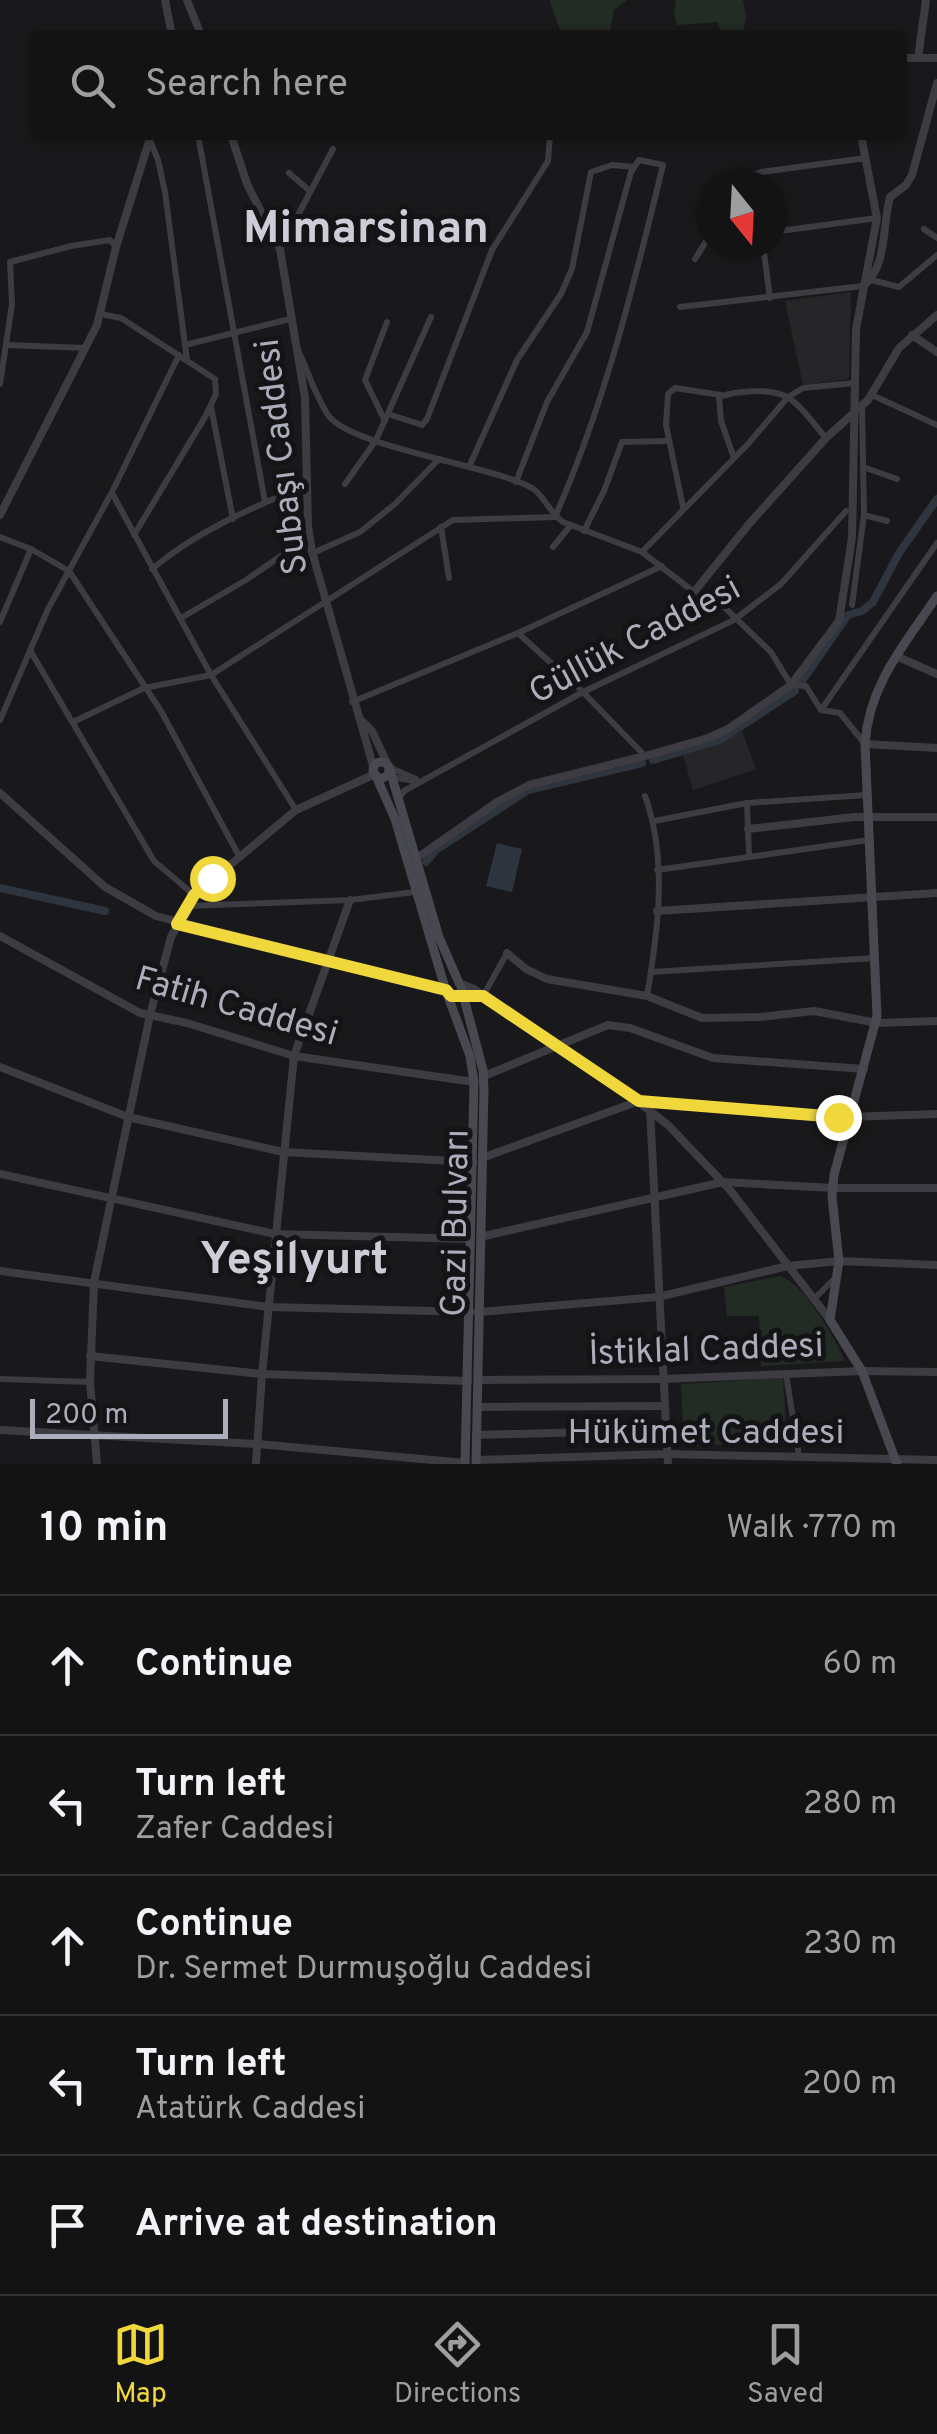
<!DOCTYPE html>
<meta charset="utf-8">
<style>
:root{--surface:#131314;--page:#1c1c1d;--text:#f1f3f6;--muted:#9d9ea0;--line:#323234;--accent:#f0d83c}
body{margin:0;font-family:Overpass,sans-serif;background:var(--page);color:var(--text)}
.compass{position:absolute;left:697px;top:170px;width:90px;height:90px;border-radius:50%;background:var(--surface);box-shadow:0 2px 8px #0004;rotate:162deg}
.scale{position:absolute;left:30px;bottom:25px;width:198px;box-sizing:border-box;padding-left:10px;border:5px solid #acadbb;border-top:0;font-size:28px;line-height:35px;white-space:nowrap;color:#acadbb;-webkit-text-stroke:8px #141416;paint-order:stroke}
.stop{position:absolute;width:30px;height:30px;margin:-22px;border:8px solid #f0d83c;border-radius:50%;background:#fff}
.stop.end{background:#f0d83c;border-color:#fff;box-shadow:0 2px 10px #0008}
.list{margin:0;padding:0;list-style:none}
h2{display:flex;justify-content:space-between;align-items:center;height:130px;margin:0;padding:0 40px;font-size:42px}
h2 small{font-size:32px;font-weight:400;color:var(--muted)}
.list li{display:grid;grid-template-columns:65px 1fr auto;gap:30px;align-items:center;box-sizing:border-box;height:140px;padding:0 40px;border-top:2px solid var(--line)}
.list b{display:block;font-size:38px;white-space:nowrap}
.list p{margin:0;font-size:32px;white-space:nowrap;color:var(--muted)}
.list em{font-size:32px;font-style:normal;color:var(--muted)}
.icon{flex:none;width:55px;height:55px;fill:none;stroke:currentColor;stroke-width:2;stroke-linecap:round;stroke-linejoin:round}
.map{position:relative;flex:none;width:937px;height:1464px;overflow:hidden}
.search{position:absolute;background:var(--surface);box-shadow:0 2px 8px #0004;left:30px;right:30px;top:30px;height:110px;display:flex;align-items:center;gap:25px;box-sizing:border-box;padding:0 35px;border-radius:10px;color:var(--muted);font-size:38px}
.sheet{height:830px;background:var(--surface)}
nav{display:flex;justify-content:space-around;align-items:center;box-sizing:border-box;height:140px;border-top:2px solid var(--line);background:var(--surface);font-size:28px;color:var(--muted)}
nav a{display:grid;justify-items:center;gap:5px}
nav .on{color:var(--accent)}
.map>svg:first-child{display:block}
.built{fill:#262528}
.green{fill:#232b25}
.water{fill:#2f353f}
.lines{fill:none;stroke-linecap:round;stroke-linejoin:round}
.canal{stroke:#2f353f;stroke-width:8}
.minor{stroke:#3c3c42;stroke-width:6}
.tertiary{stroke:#3c3c42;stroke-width:8}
.secondary{stroke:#484850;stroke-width:9}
.route{stroke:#f0d83c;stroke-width:12}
.labels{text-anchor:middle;stroke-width:10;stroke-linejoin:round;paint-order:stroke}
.street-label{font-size:35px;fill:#acadbb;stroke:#141416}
.district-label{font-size:45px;font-weight:bold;fill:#cccdd7;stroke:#141416}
</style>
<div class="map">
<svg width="937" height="1464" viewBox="0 0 937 1464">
<rect width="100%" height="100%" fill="#19191b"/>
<g class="built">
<path d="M851,292L849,379L803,385L785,301Z"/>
<path d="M742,731L756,769L693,790L683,755L704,749Z"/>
</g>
<g class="green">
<path d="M549,0H627L614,10L609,35H562Z"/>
<path d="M676,0H743L746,17L743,35H722L718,22L677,25L674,15Z"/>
<path d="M781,1276C804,1284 835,1338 845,1361L761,1366L759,1316H727L724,1287Z"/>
<path d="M783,1378L787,1440L684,1447L681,1384Z"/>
</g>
<path class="water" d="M497,843L522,849L512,892L486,886Z"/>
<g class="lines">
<g class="canal">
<path d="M802,681L848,615L862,611L873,602L899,553L937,499"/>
<path d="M653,760L720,740L795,691"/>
<path d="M426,862L436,850L528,790L642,763"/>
<path d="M0,888L105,911"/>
</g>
<g class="minor">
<path d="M198,135L265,502"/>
<path d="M150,140L158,160L165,192L187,360"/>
<path d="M289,173L310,191"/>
<path d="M742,185L750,176L761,172L866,158"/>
<path d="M924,229L937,238"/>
<path d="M772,232L877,218"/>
<path d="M763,245L770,298"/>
<path d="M280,249L333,149"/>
<path d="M695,259L712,232"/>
<path d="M871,280L899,287L937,255"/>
<path d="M680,307L863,286"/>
<path d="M101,314L121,318L215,379L216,394L205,417L134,535"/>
<path d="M7,345L86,348"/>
<path d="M185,345L290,319"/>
<path d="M299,352C308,372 316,397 328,415C350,447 490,465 532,488C545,496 550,514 563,522L642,552L694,592L722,605L771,652L791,685L806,686L821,710L840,713L865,744"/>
<path d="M0,384L12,304L10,262L71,246L110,240L116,247"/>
<path d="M872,395L937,425"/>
<path d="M211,407L233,519"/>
<path d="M388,414L422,425L427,419L492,250L548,161L550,135"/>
<path d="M385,421L365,380L387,322"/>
<path d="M734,458L721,421L719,397C736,391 768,388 785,396C801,404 815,426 826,438"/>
<path d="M469,467L517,360L561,294L572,269L591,172L612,165L634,167"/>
<path d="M863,467L897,479"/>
<path d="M345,484L376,440L431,317"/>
<path d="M112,493L211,675L296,810"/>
<path d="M683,507L666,425L668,394L675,388L721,395"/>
<path d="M864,515L887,521"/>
<path d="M441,527L449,578"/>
<path d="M584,531L604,491L622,442L668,441"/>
<path d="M0,537L31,549L69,571L161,711L239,856"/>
<path d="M553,547L570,526"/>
<path d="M642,552L748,444L788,397L803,388L854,383"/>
<path d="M313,553L360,532L395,504L439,459"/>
<path d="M152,569C197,531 253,507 307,485"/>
<path d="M852,605L864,515L862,405"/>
<path d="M181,618L246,580L310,536"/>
<path d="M0,622L31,549"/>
<path d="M518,633L583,692L645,756"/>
<path d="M31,652L154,861L194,895"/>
<path d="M352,702L518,633L662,566"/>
<path d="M821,710L937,543"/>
<path d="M0,720L48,609L112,492L179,355"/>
<path d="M73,722L144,688L211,675L453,520L555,517C605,403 634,285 663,165L639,160L631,172L587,332L547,402L516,482"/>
<path d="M391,768L416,779"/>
<path d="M386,776L420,782"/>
<path d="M645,796C668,859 658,931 647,996"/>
<path d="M399,799L404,791L583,692L734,620L781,584L846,511"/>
<path d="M747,803L749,856"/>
<path d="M654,821L747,803L867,795"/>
<path d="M657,870L869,840"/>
<path d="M187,906L350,900L415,892"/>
<path d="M651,972L875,958"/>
<path d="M483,996L507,953"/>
<path d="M814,1299L836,1277"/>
<path d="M786,1374L799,1456"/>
<path d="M0,1379L90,1382"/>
</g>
<g class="tertiary">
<path d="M165,0L172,35"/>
<path d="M187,0L201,35"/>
<path d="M902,58H937"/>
<path d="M918,58L926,0"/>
<path d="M231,135L247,184L280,249L305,398L308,526L312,552L374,769"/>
<path d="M863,286C888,267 882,225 890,197L906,185L912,175L937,83"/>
<path d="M912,335L937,352"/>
<path d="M0,515L97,325L116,247L151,135"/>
<path d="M694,592L749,524L826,438L868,400L899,348L937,315"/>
<path d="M896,656L937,674"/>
<path d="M360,719L372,731L389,767"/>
<path d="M865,744L937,748"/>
<path d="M0,793L105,887L156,916L446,991"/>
<path d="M748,829L854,817H937"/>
<path d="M417,858L497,802L529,785L645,756L708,738L728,729L791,685L839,621L852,538L856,329L877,218L861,135"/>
<path d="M657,911L937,893"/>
<path d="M0,936L140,1013L187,1023L294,1056L474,1082"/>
<path d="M507,953L526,969L547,979L647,996L702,1018L759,1017L814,1011L877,1023L937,1021"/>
<path d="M459,983L474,989L624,1091L668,1125L730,1190L830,1320"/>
<path d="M454,996H483"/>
<path d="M0,1067L128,1117L283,1152L473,1162"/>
<path d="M484,1076L608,1025L630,1028L713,1058L864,1069"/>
<path d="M650,1109L668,1464"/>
<path d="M482,1158L639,1101L849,1117L937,1114"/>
<path d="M0,1174L275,1234L471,1239"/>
<path d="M480,1237L723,1182L833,1188H937"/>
<path d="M0,1271L269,1307L471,1312"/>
<path d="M479,1312L658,1297L788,1266L839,1261L937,1265"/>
<path d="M90,1356L262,1374L468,1381"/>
<path d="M478,1380L662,1379L862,1371L937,1372"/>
<path d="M477,1407L664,1406"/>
<path d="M0,1430L258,1444L465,1463"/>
<path d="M476,1435L665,1430"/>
<path d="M476,1460L667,1454L937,1460"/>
<path d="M97,1464L90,1382L94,1282L150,1015L171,937L194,895L296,810L375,774"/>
<path d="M256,1464L262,1374L294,1056L350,900"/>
</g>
<g class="secondary">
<circle cx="381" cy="770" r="8"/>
<path d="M389,767L439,937L459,983"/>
<path d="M375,774L395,819L445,988"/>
<path d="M461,987L483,1070L484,1089L476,1464"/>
<path d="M446,991L470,1056L474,1082L465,1464"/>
<path d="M897,1464L862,1371L830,1320L839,1261L832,1197L834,1175L877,1016L865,744C869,684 905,644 937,596"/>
</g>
</g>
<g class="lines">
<path class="route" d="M212,878L194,895L177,924L446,990L451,996H483L639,1101L838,1117"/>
</g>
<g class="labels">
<g class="street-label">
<text transform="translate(280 457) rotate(-97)" y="12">Subaşı Caddesi</text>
<text transform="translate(634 639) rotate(-28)" y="12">Güllük Caddesi</text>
<text transform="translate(237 1005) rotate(16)" y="12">Fatih Caddesi</text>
<text transform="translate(454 1223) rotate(-89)" y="12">Gazi Bulvarı</text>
<text transform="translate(706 1348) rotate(-2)" y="12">İstiklal Caddesi</text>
<text x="706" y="1443">Hükümet Caddesi</text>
</g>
<g class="district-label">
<text x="366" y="242">Mimarsinan</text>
<text x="294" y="1273">Yeşilyurt</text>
</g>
</g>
</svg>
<svg class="compass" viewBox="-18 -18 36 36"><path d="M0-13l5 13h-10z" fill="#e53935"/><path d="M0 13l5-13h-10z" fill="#9d9ea0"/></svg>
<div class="scale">200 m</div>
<div class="stop" style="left:212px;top:878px"></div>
<div class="stop end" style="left:838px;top:1117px"></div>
<div class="search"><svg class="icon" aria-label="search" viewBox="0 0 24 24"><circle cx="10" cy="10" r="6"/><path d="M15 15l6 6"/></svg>Search here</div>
</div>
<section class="sheet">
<h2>10 min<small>Walk · 770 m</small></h2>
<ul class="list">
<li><svg class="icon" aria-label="ahead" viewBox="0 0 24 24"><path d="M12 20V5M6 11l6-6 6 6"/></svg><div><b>Continue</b></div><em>60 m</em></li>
<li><svg class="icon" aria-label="left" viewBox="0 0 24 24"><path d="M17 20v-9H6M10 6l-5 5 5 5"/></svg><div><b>Turn left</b><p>Zafer Caddesi</p></div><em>280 m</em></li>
<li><svg class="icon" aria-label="ahead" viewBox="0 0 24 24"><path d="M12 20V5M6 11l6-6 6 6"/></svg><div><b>Continue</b><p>Dr. Sermet Durmuşoğlu Caddesi</p></div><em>230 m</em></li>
<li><svg class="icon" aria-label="left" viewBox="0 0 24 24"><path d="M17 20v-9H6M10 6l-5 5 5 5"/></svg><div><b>Turn left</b><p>Atatürk Caddesi</p></div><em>200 m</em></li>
<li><svg class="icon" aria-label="arrive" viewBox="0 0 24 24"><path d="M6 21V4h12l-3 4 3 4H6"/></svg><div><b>Arrive at destination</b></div></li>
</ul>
</section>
<nav>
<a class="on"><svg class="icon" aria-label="map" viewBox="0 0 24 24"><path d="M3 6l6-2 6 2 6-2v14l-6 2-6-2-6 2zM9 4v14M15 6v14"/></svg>Map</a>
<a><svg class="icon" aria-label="directions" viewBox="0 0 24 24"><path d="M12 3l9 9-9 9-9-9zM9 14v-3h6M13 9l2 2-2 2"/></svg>Directions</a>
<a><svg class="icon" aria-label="saved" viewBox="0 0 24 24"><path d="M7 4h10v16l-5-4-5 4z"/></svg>Saved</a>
</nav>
